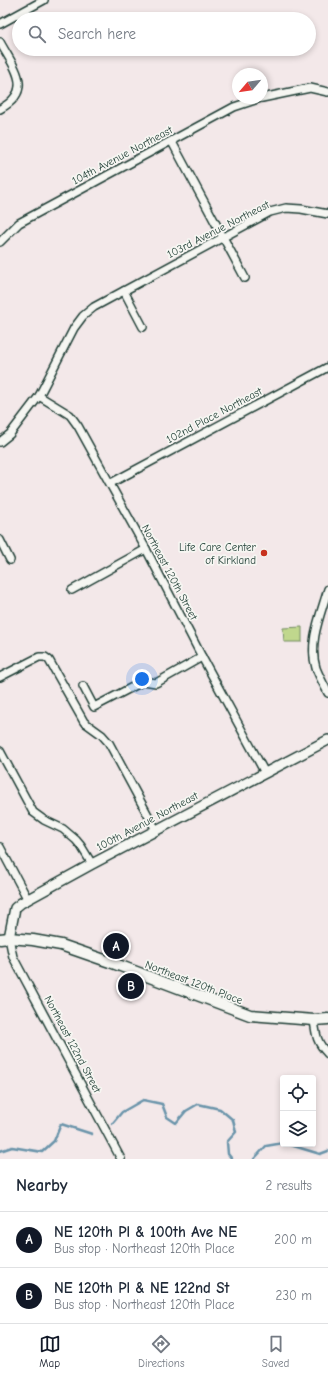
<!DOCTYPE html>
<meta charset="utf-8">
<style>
:root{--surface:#fff;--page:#f2f2f3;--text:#1f2937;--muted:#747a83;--line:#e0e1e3;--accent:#111827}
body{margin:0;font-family:"Comic Neue",sans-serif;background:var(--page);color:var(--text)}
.controls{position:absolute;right:12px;bottom:12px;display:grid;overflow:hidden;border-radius:4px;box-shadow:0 2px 6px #0003}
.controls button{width:36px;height:36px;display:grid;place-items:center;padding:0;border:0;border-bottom:1px solid var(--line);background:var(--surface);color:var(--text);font:20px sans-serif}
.compass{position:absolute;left:232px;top:68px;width:36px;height:36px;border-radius:50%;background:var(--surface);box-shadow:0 2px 6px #0003;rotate:241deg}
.you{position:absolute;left:142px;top:679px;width:14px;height:14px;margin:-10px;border:3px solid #fff;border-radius:50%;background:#1a73e8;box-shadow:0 0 0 6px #1a73e833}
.badge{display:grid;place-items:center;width:26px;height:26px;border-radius:50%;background:var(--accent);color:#fff;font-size:13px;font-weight:700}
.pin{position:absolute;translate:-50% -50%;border:2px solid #fff;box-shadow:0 1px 4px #0006}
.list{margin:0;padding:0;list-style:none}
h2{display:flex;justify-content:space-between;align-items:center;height:52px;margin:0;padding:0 16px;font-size:17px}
h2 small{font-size:13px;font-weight:400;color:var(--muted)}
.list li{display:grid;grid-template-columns:26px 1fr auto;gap:12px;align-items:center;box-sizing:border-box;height:56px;padding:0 16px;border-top:1px solid var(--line)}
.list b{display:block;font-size:15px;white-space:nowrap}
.list p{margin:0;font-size:13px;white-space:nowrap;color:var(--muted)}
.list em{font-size:13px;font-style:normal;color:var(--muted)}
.icon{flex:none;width:22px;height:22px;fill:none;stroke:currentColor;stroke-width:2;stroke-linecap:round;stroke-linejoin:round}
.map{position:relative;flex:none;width:328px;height:1159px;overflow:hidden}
.search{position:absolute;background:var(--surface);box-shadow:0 2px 6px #0003;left:12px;right:12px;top:12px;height:44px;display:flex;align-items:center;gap:10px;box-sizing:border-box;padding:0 14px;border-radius:22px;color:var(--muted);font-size:15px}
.sheet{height:164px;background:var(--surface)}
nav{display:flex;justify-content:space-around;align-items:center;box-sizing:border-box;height:56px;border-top:1px solid var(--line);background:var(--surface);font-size:11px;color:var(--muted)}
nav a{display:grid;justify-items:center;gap:2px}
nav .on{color:var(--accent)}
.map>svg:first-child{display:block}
.green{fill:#c0d78d;stroke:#708a60}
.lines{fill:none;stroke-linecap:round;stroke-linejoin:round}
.stream{stroke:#6a94aa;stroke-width:2.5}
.minor-casing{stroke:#1f3d34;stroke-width:10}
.tertiary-casing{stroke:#1f3d34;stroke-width:12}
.secondary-casing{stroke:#1f3d34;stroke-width:13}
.minor{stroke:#f6f6f2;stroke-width:7}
.tertiary{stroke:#f6f6f2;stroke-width:9}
.secondary{stroke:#f6f6f2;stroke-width:10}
.poi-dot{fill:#c8321e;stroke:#f6f6f2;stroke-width:1.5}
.labels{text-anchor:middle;stroke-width:3.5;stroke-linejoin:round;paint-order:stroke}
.street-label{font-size:11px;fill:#1f3d34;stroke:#f6f6f2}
.poi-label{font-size:11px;fill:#1f3d34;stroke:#f6f6f2;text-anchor:end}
</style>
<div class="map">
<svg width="328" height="1159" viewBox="0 0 328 1159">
<rect width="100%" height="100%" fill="#f3e8e9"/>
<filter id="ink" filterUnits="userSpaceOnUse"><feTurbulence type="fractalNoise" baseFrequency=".025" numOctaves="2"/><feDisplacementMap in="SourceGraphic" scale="8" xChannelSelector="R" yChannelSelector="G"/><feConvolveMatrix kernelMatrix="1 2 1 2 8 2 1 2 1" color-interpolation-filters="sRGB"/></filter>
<g filter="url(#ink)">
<path class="green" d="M302,627V642H284L283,628Z"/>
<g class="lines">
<g class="stream">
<path d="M112,1124L122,1112L143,1100L162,1104L167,1117L176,1123L186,1111L198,1104L220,1109L233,1120L236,1132L227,1142L228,1154L232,1159"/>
<path d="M287,1144L320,1154L328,1151"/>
<path d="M0,1151L12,1147L42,1152L54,1141L61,1124L92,1134"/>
<path d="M254,1159L266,1146L283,1143"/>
</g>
<g class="minor-casing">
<g id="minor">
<path d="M0,24L44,0"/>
<path d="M0,42C14,68 35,90 0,109"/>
<path d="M262,98L310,88L328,92"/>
<path d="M172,142L245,278"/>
<path d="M0,242L19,223L234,107L261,98"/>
<path d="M124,291L143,327"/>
<path d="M39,396L70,415L78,426L146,549L202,657L265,773"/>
<path d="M0,442L10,434L39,396L74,328L83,316L94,307L270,212L286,208L301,209L328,214"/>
<path d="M111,483L328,367"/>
<path d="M0,540L10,560"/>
<path d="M328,589C321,614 308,642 316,668C319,676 324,685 328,693"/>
<path d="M72,590L146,549"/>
<path d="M0,677L39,657H45L49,660L84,722L102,735L109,743L156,830"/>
<path d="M83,686L94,707L144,681L156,683L202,657"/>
<path d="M0,751L33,812L44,820L63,829L76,840L81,846L92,864"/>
<path d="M0,847L28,900"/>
<path d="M9,938L13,957L121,1159"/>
<path d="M314,1020C316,1036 317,1043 328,1054"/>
</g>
</g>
<g class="tertiary-casing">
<path id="tertiary" d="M9,938L15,908L21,903L92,864L328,740"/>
</g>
<g class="secondary-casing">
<path id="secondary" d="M0,939L9,938L33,940L61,945L110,962L250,1015L314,1020L328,1019"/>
</g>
<use href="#minor" class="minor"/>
<use href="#tertiary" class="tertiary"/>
<use href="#secondary" class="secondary"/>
</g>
</g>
<circle class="poi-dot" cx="264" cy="553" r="4"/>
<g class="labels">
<g class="street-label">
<text transform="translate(122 155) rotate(-28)" y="4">104th Avenue Northeast</text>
<text transform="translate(218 229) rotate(-27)" y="4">103rd Avenue Northeast</text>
<text transform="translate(214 415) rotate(-28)" y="4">102nd Place Northeast</text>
<text transform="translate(170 572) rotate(62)" y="4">Northeast 120th Street</text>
<text transform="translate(147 821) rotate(-28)" y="4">100th Avenue Northeast</text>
<text transform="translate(194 982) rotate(21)" y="4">Northeast 120th Place</text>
<text transform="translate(73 1044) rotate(62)" y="4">Northeast 122nd Street</text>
</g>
<g class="poi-label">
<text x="256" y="551">Life Care Center<tspan x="256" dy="13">of Kirkland</tspan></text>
</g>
</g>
</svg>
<div class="controls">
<button><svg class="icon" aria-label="locate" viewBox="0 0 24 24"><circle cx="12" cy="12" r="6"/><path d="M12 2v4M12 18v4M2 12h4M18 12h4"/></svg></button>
<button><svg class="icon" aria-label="layers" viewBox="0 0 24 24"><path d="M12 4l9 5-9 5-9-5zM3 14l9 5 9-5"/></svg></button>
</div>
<svg class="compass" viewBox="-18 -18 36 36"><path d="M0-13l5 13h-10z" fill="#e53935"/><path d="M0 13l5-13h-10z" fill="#747a83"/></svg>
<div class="you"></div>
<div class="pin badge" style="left:116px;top:946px">A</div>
<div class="pin badge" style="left:131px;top:986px">B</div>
<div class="search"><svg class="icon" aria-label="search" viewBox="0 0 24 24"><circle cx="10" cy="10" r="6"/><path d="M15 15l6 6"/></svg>Search here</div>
</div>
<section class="sheet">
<h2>Nearby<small>2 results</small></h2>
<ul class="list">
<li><span class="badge">A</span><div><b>NE 120th Pl &amp; 100th Ave NE</b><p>Bus stop · Northeast 120th Place</p></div><em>200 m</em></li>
<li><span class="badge">B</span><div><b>NE 120th Pl &amp; NE 122nd St</b><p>Bus stop · Northeast 120th Place</p></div><em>230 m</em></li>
</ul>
</section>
<nav>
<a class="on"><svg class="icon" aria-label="map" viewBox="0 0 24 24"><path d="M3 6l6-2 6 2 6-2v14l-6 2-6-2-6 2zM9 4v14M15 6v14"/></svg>Map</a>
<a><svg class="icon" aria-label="directions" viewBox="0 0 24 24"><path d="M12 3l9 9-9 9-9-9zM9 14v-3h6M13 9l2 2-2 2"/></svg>Directions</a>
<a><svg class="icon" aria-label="saved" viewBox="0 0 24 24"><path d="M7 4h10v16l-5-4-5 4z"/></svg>Saved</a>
</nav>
